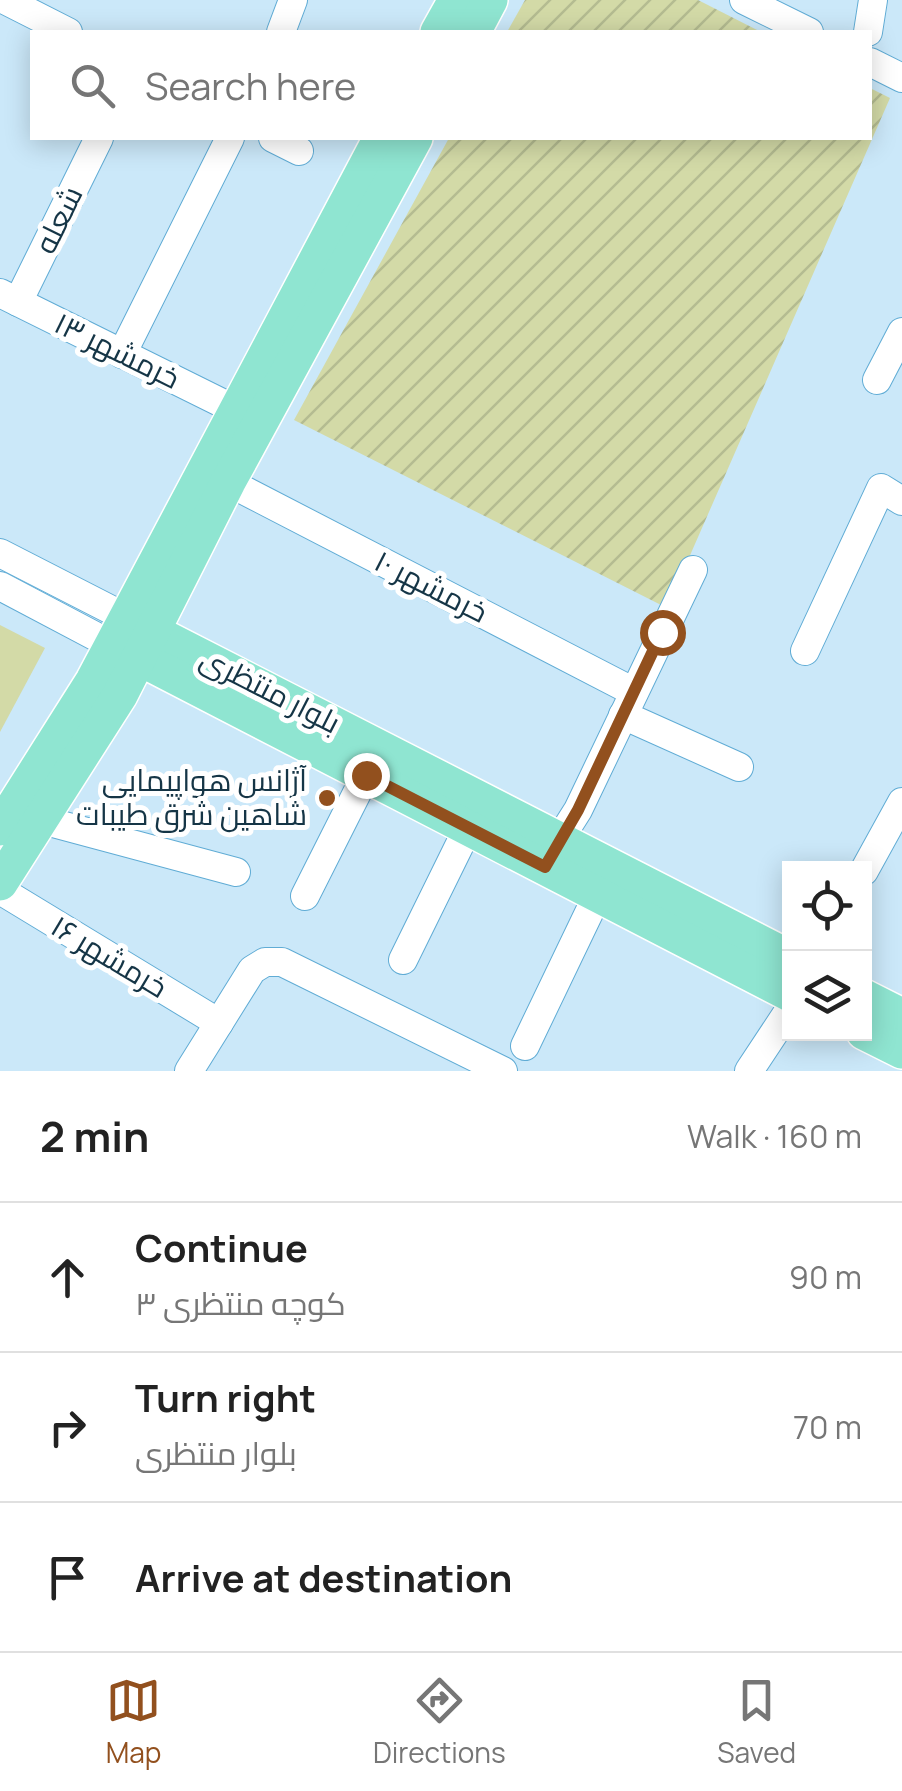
<!DOCTYPE html>
<meta charset="utf-8">
<style>
:root{--surface:#fff;--page:#f6f6f6;--text:#222;--muted:#767676;--line:#e0e0e0;--accent:#92501e}
body{margin:0;font-family:Manrope,Cairo,sans-serif;background:var(--page);color:var(--text)}
.controls{position:absolute;right:30px;bottom:30px;display:grid;overflow:hidden;border-radius:0px;box-shadow:0 5px 25px #0003}
.controls button{width:90px;height:90px;display:grid;place-items:center;padding:0;border:0;border-bottom:2px solid var(--line);background:var(--surface);color:var(--text);font:50px sans-serif}
.stop{position:absolute;width:30px;height:30px;margin:-22px;border:8px solid #92501e;border-radius:50%;background:#fff}
.stop.end{background:#92501e;border-color:#fff;box-shadow:0 2px 10px #0008}
.list{margin:0;padding:0;list-style:none}
h2{display:flex;justify-content:space-between;align-items:center;height:130px;margin:0;padding:0 40px;font-size:42px}
h2 small{font-size:32px;font-weight:400;color:var(--muted)}
.list li{display:grid;grid-template-columns:65px 1fr auto;gap:30px;align-items:center;box-sizing:border-box;height:150px;padding:0 40px;border-top:2px solid var(--line)}
.list b{display:block;font-size:38px;white-space:nowrap}
.list p{margin:0;font-size:32px;white-space:nowrap;color:var(--muted)}
.list em{font-size:32px;font-style:normal;color:var(--muted)}
.icon{flex:none;width:55px;height:55px;fill:none;stroke:currentColor;stroke-width:2;stroke-linecap:round;stroke-linejoin:round}
.map{position:relative;flex:none;width:902px;height:1071px;overflow:hidden}
.search{position:absolute;background:var(--surface);box-shadow:0 5px 25px #0003;left:30px;right:30px;top:30px;height:110px;display:flex;align-items:center;gap:25px;box-sizing:border-box;padding:0 35px;border-radius:0px;color:var(--muted);font-size:38px}
.sheet{height:580px;background:var(--surface)}
nav{display:flex;justify-content:space-around;align-items:center;box-sizing:border-box;height:140px;border-top:2px solid var(--line);background:var(--surface);font-size:28px;color:var(--muted)}
nav a{display:grid;justify-items:center;gap:5px}
nav .on{color:var(--accent)}
.map>svg:first-child{display:block}
.grass{fill:#d3daa7}
.garden{fill:url(#garden-furrows)}
.lines{fill:none;stroke-linecap:round;stroke-linejoin:round}
.minor-casing{stroke:#60acd5;stroke-width:30}
.major-casing{stroke:#fff;stroke-width:38}
.minor{stroke:#fff;stroke-width:28}
.major{stroke:#8fe5d1;stroke-width:35}
.route{stroke:#92501e;stroke-width:12}
.poi-dot{fill:#92501e;stroke:#fff;stroke-width:4}
.labels{text-anchor:middle;stroke-width:10;stroke-linejoin:round;paint-order:stroke}
.street-label{font-size:30px;fill:#153546;stroke:#fff}
.poi-label{font-size:30px;fill:#153546;stroke:#fff;text-anchor:end}
</style>
<div class="map">
<svg width="902" height="1071" viewBox="0 0 902 1071">
<defs>
<pattern id="garden-furrows" width="10" height="10" patternUnits="userSpaceOnUse" patternTransform="scale(2.5)"><rect width="10" height="10" fill="#d3daa7"/><path d="M-1 1l2-2M0 10L10 0M9 11l2-2" fill="none" stroke="#b4bc91"/></pattern>
</defs>
<rect width="100%" height="100%" fill="#cbe8f9"/>
<path class="grass" d="M0,625L45,648L0,732Z"/>
<g class="garden">
<path d="M525,0H698L761,32H507Z"/>
<path d="M870,88L890,98L667,608L294,420L449,138H870Z"/>
</g>
<g class="lines">
<g class="minor-casing">
<g id="minor">
<path d="M5,0L68,32"/>
<path d="M744,0L809,32"/>
<path d="M281,32L293,0"/>
<path d="M868,32L873,0"/>
<path d="M870,62L902,78"/>
<path d="M273,138L299,151"/>
<path d="M0,293L234,409"/>
<path d="M18,302L99,138"/>
<path d="M122,354L230,138"/>
<path d="M877,380L902,332"/>
<path d="M228,482L634,692"/>
<path d="M0,553L123,616"/>
<path d="M0,586L110,644"/>
<path d="M805,651L881,488L902,501"/>
<path d="M623,715L739,767"/>
<path d="M42,820L236,872"/>
<path d="M559,840L578,810L693,570"/>
<path d="M864,871L902,802"/>
<path d="M0,890L219,1023"/>
<path d="M305,896L366,775"/>
<path d="M403,960L468,828"/>
<path d="M525,1046L598,894"/>
<path d="M189,1071L252,970L265,962H282L503,1071"/>
<path d="M749,1071L790,1009"/>
</g>
</g>
<g class="major-casing">
<g id="major">
<path d="M438,32L456,0"/>
<path d="M473,32L490,0"/>
<path d="M132,621L790,958"/>
<path d="M116,646L790,994"/>
<path d="M0,828L93,681L381,138"/>
<path d="M0,883L120,695L228,482L415,138"/>
<path d="M864,997L902,1016"/>
<path d="M864,1032L902,1051"/>
</g>
</g>
<use href="#minor" class="minor"/>
<use href="#major" class="major"/>
</g>
<g class="lines">
<path class="route" d="M366,775L545,867L578,810L662,632"/>
</g>
<circle class="poi-dot" cx="327" cy="798" r="10"/>
<g class="labels">
<g class="street-label">
<text transform="translate(59 220) rotate(-64)" y="10">شعله</text>
<text transform="translate(117 351) rotate(26)" y="10">خرمشهر ۱۳</text>
<text transform="translate(431 587) rotate(27)" y="10">خرمشهر ۱۰</text>
<text transform="translate(270 691) rotate(27)" y="10">بلوار منتظری</text>
<text transform="translate(109 957) rotate(31)" y="10">خرمشهر ۱۶</text>
</g>
<g class="poi-label">
<text x="307" y="791">آژانس هواپیمایی<tspan x="307" dy="34">شاهین شرق طیبات</tspan></text>
</g>
</g>
</svg>
<div class="controls">
<button><svg class="icon" aria-label="locate" viewBox="0 0 24 24"><circle cx="12" cy="12" r="6"/><path d="M12 2v4M12 18v4M2 12h4M18 12h4"/></svg></button>
<button><svg class="icon" aria-label="layers" viewBox="0 0 24 24"><path d="M12 4l9 5-9 5-9-5zM3 14l9 5 9-5"/></svg></button>
</div>
<div class="stop" style="left:662px;top:632px"></div>
<div class="stop end" style="left:366px;top:775px"></div>
<div class="search"><svg class="icon" aria-label="search" viewBox="0 0 24 24"><circle cx="10" cy="10" r="6"/><path d="M15 15l6 6"/></svg>Search here</div>
</div>
<section class="sheet">
<h2>2 min<small>Walk · 160 m</small></h2>
<ul class="list">
<li><svg class="icon" aria-label="ahead" viewBox="0 0 24 24"><path d="M12 20V5M6 11l6-6 6 6"/></svg><div><b>Continue</b><p>کوچه منتظری ۳</p></div><em>90 m</em></li>
<li><svg class="icon" aria-label="right" viewBox="0 0 24 24"><path d="M7 20v-9h11M14 6l5 5-5 5"/></svg><div><b>Turn right</b><p>بلوار منتظری</p></div><em>70 m</em></li>
<li><svg class="icon" aria-label="arrive" viewBox="0 0 24 24"><path d="M6 21V4h12l-3 4 3 4H6"/></svg><div><b>Arrive at destination</b></div></li>
</ul>
</section>
<nav>
<a class="on"><svg class="icon" aria-label="map" viewBox="0 0 24 24"><path d="M3 6l6-2 6 2 6-2v14l-6 2-6-2-6 2zM9 4v14M15 6v14"/></svg>Map</a>
<a><svg class="icon" aria-label="directions" viewBox="0 0 24 24"><path d="M12 3l9 9-9 9-9-9zM9 14v-3h6M13 9l2 2-2 2"/></svg>Directions</a>
<a><svg class="icon" aria-label="saved" viewBox="0 0 24 24"><path d="M7 4h10v16l-5-4-5 4z"/></svg>Saved</a>
</nav>
